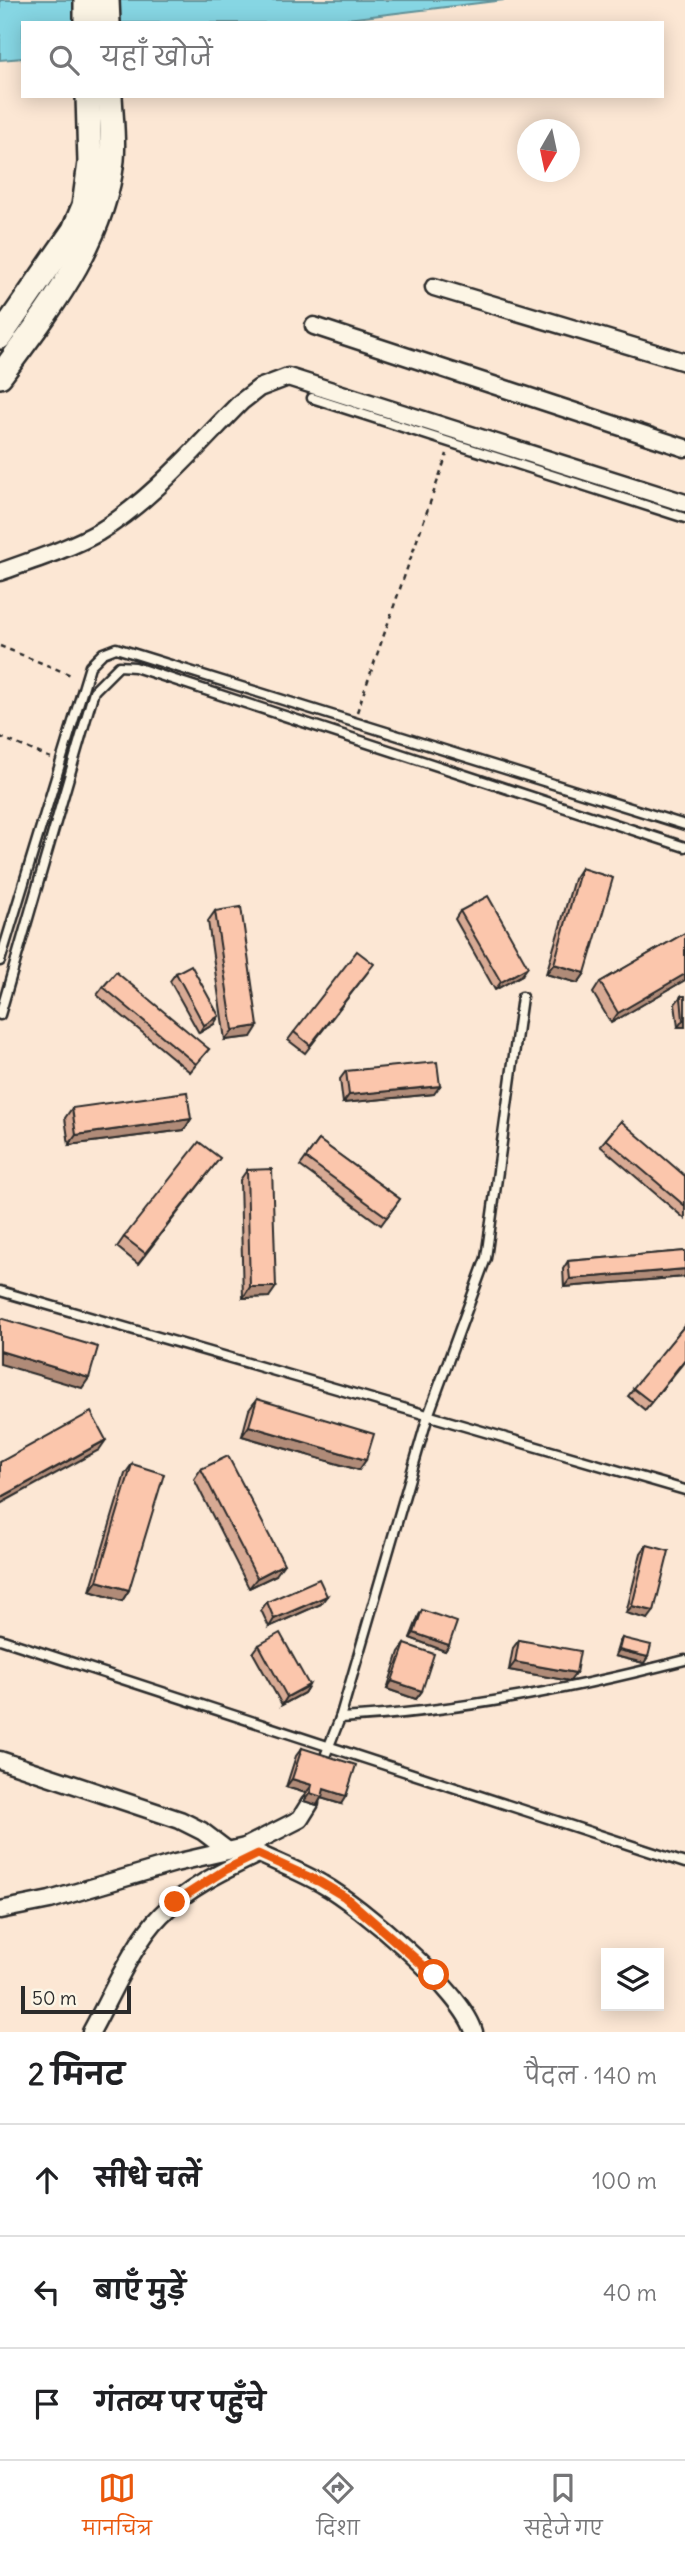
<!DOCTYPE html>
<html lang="hi">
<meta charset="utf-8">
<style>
:root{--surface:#fff;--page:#f2f2f2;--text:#202124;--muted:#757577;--line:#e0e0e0;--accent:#ea580c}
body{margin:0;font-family:Delius,"Playpen Sans Deva",sans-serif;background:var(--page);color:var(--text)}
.controls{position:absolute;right:21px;bottom:21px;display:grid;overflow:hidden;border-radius:0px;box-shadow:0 4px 18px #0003}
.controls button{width:63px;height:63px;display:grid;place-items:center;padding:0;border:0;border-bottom:2px solid var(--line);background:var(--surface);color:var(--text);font:35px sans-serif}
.compass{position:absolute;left:517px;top:119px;width:63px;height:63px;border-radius:50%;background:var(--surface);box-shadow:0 4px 18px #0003;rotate:189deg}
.scale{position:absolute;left:21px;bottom:18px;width:110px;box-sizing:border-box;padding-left:7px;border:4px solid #2b2b2b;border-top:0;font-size:19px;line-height:24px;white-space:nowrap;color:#2b2b2b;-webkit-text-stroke:5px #fcf5e5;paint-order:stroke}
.stop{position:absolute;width:21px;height:21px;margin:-16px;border:5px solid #ea580c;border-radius:50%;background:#fff}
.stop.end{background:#ea580c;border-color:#fff;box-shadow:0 2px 7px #0008}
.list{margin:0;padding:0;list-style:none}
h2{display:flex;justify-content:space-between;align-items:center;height:91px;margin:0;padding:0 28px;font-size:30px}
h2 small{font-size:23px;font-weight:400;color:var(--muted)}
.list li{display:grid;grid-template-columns:46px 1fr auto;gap:21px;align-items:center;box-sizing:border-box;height:112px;padding:0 28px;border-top:2px solid var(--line)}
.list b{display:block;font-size:26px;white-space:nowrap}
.list em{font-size:23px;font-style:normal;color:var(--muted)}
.icon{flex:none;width:38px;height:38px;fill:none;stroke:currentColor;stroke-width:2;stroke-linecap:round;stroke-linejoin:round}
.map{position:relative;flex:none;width:685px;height:2032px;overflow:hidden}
.search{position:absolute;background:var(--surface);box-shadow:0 4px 18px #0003;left:21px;right:21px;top:21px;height:77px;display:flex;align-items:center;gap:18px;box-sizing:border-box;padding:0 24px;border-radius:0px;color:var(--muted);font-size:26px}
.sheet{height:427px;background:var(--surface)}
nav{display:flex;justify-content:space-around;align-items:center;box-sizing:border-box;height:98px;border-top:2px solid var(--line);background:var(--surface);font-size:19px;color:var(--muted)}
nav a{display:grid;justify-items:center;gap:4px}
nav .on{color:var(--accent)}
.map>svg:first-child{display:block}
.water{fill:#86d6e3;stroke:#629299;stroke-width:2}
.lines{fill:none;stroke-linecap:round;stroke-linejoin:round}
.lane-casing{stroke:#2b2b2b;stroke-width:13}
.street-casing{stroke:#2b2b2b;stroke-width:21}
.secondary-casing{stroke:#2b2b2b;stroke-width:28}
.path{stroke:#2b2b2b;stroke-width:2.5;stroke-dasharray:5 5;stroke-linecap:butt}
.lane{stroke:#fcf5e5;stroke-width:8}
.street{stroke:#fcf5e5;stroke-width:16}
.secondary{stroke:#fcf5e5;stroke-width:23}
.wall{fill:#d8aa94;stroke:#2b2b2b;stroke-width:2}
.shaded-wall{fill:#b08b78;stroke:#2b2b2b;stroke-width:2}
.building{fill:#fbc6ac;stroke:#2b2b2b;stroke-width:2}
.route{stroke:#ea580c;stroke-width:9}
</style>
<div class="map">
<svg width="685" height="2032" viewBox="0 0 685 2032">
<rect width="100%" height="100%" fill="#fce7d4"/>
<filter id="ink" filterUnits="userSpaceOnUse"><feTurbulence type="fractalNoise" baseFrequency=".0143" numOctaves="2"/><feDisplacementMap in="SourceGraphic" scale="14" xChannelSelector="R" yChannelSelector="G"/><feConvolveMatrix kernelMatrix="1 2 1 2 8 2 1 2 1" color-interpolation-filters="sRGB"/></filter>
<g filter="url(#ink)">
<path class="water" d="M0,0H504L314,23H23V58L0,60Z"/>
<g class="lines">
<g class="lane-casing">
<g id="lane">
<path d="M312,398L685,518"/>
<path d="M0,961L90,666L103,653L116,648L685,825"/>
<path d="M0,1015L94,691L119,666L135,667L685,847"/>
<path d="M0,1291L685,1490"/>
<path d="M0,1639L685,1863"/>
<path d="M340,1718C456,1712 573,1689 685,1660"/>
<path d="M322,1764L340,1718L428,1416L486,1258L522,997"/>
</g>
</g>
<g class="street-casing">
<g id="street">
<path d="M434,287L685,362"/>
<path d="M314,326L685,448"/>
<path d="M0,572C33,560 69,549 99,532C152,500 198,445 241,402L259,388L288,377L685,503"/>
<path d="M0,1760L180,1820L202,1831L227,1850"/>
<path d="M245,1847C270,1860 298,1870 322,1884C360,1905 463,1992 474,2032"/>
<path d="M0,1910L50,1900L175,1863L245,1847L300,1819L310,1803"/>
<path d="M91,2032C111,1996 133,1943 161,1915C187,1888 225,1870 258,1854"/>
</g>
</g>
<g class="secondary-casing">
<g id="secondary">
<path d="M86,0V23"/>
<path d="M107,0L108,23"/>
<path d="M0,337L74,230L84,206L90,163L88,96"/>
<path d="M0,376C48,311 103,243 112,160C114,140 111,117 110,96"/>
</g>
</g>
<g class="path">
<path d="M0,646L71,675"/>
<path d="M357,712L447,454"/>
<path d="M0,737L51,758"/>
</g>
<use href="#lane" class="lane"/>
<use href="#street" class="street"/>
<use href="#secondary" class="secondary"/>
</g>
<g class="wall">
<path d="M581,868L585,973L578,983L546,974L574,879Z"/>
<path d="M215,911L251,1037L225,1040L208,921Z"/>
<path d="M460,911L522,975L495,990L455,919Z"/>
<path d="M685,933V980L611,1023L593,993L600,982Z"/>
<path d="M368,972L305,1053L288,1040L294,1032Z"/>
<path d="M176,973L214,1024L199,1033L170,981Z"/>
<path d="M103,987L209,1049L190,1072L97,995Z"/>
<path d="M681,996L685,1027H678L675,1004Z"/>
<path d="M346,1071L434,1094L343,1103L340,1079Z"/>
<path d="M72,1108L191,1119L184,1130L69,1145L65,1118Z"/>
<path d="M606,1139L685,1176V1219L600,1146Z"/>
<path d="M319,1140L400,1199L381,1225L300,1166Z"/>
<path d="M220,1158L138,1264L117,1247L124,1237Z"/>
<path d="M247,1170L269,1297L243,1298L240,1180Z"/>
<path d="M685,1251V1275L684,1277L564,1287L563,1269L568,1261Z"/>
<path d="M685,1325V1361L645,1410L628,1396Z"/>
<path d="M257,1399L359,1470L242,1436L249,1410Z"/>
<path d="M132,1464L129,1590L122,1601L90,1591L125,1474Z"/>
<path d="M201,1469L276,1575L249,1588L194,1479Z"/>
<path d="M647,1545L648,1619L626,1613L641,1553Z"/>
<path d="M267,1602L321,1604L269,1627L261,1610Z"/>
<path d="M422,1610L449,1645L445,1651L410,1638L419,1615Z"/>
<path d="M622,1638L644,1663L615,1656L619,1643Z"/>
<path d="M519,1640L570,1681L509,1670L513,1648Z"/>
<path d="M405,1644L422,1691L416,1699L387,1689L399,1652Z"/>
<path d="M259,1645L309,1685L304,1693L282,1705L253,1653Z"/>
<path d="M302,1748L341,1804L321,1798L317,1805L304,1801L306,1793L286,1787L296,1756Z"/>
</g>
<g class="shaded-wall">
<path d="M554,964L585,973L578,983L546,974Z"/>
<path d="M528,967L522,975L495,990L501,982Z"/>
<path d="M685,974V980L611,1023L618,1013Z"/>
<path d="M219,1016L214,1024L199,1033L204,1025Z"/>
<path d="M685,1019V1027H678L683,1020Z"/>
<path d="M258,1026L251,1037L225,1040L233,1030Z"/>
<path d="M440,1086L434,1094L343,1103L349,1095Z"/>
<path d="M191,1119L184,1130L69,1145L76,1135Z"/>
<path d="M685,1269V1275L684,1277L564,1287L570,1279Z"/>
<path d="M250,1287H276L269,1297L243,1298Z"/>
<path d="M0,1351L89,1378L82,1388L0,1364Z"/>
<path d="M249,1426L366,1460L359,1470L242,1436Z"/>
<path d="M106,1440L99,1450L0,1504V1498Z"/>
<path d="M284,1564L276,1575L249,1588L257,1578Z"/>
<path d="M97,1581L129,1590L122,1601L90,1591Z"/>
<path d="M327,1596L321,1604L269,1627L274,1619Z"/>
<path d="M632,1606L654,1611L648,1619L626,1613Z"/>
<path d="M414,1633L449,1645L445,1651L410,1638Z"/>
<path d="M619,1650L648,1657L644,1663L615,1656Z"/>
<path d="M515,1662L576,1673L570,1681L509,1670Z"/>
<path d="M392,1681L422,1691L416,1699L387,1689Z"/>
<path d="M309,1685L304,1693L282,1705L287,1697Z"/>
<path d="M292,1779L312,1785L306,1793L286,1787Z"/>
<path d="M324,1789L346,1796L341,1804L321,1798L317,1805L304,1801L310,1793Z"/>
</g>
<g class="building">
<path d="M581,868L613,878L585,973L554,964Z"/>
<path d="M488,896L528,967L501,982L460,911Z"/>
<path d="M241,907L258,1026L233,1030L215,911Z"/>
<path d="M685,933V974L618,1013L600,982Z"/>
<path d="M357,951L374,964L310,1045L294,1032Z"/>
<path d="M191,965L219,1016L204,1025L176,973Z"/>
<path d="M116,972L209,1049L196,1064L103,987Z"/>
<path d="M681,996H685V1019L683,1020Z"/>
<path d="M437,1062L440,1086L349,1095L346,1071Z"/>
<path d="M187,1092L191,1119L76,1135L72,1108Z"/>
<path d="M621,1121L685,1176V1206L606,1139Z"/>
<path d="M319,1140L400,1199L387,1217L306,1158Z"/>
<path d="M199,1142L220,1158L145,1253L124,1237Z"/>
<path d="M272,1169L276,1287H250L247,1170Z"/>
<path d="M685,1251V1269L570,1279L568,1261Z"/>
<path d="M0,1318L98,1347L89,1378L0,1351Z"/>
<path d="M685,1325V1359L651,1402L633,1388Z"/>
<path d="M257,1399L374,1434L366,1460L249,1426Z"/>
<path d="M91,1412L106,1440L0,1498V1462Z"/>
<path d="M228,1456L284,1564L257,1578L201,1469Z"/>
<path d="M132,1464L164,1474L129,1590L97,1581Z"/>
<path d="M647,1545L669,1551L654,1611L632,1606Z"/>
<path d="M319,1579L327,1596L274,1619L267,1602Z"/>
<path d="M422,1610L457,1622L449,1645L414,1633Z"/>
<path d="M280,1633L309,1685L287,1697L259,1645Z"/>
<path d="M622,1638L651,1645L648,1657L619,1650Z"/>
<path d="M519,1640L580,1651L576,1673L515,1662Z"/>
<path d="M405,1644L434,1654L422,1691L392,1681Z"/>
<path d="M302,1748L356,1765L346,1796L324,1789L322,1797L310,1793L312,1785L292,1779Z"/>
</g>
</g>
<g class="lines" filter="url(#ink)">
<path class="route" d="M175,1902L225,1870L258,1854L320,1882L345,1897L434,1975"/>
</g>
</svg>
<div class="controls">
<button><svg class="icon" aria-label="layers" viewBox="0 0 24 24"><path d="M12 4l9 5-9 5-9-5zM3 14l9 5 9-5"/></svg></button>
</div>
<svg class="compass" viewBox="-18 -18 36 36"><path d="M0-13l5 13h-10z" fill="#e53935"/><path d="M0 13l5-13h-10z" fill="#757577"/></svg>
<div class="scale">50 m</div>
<div class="stop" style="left:434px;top:1975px"></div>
<div class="stop end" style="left:175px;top:1902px"></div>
<div class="search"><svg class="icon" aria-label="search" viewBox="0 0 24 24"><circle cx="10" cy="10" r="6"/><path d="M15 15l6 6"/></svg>यहाँ खोजें</div>
</div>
<section class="sheet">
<h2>2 मिनट<small>पैदल · 140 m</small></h2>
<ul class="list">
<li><svg class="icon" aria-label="ahead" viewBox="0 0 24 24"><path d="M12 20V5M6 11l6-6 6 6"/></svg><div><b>सीधे चलें</b></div><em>100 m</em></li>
<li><svg class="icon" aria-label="left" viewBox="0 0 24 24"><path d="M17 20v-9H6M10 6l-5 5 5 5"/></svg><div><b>बाएँ मुड़ें</b></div><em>40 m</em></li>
<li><svg class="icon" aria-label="arrive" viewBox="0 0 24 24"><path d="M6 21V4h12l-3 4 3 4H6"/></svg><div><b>गंतव्य पर पहुँचे</b></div></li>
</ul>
</section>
<nav>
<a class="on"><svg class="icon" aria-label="map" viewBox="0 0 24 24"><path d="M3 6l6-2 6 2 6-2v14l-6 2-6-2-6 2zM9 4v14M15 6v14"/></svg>मानचित्र</a>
<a><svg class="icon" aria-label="directions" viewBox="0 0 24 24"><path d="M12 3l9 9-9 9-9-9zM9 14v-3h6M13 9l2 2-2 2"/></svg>दिशा</a>
<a><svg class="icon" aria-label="saved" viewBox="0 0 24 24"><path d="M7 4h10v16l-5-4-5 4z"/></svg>सहेजे गए</a>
</nav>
